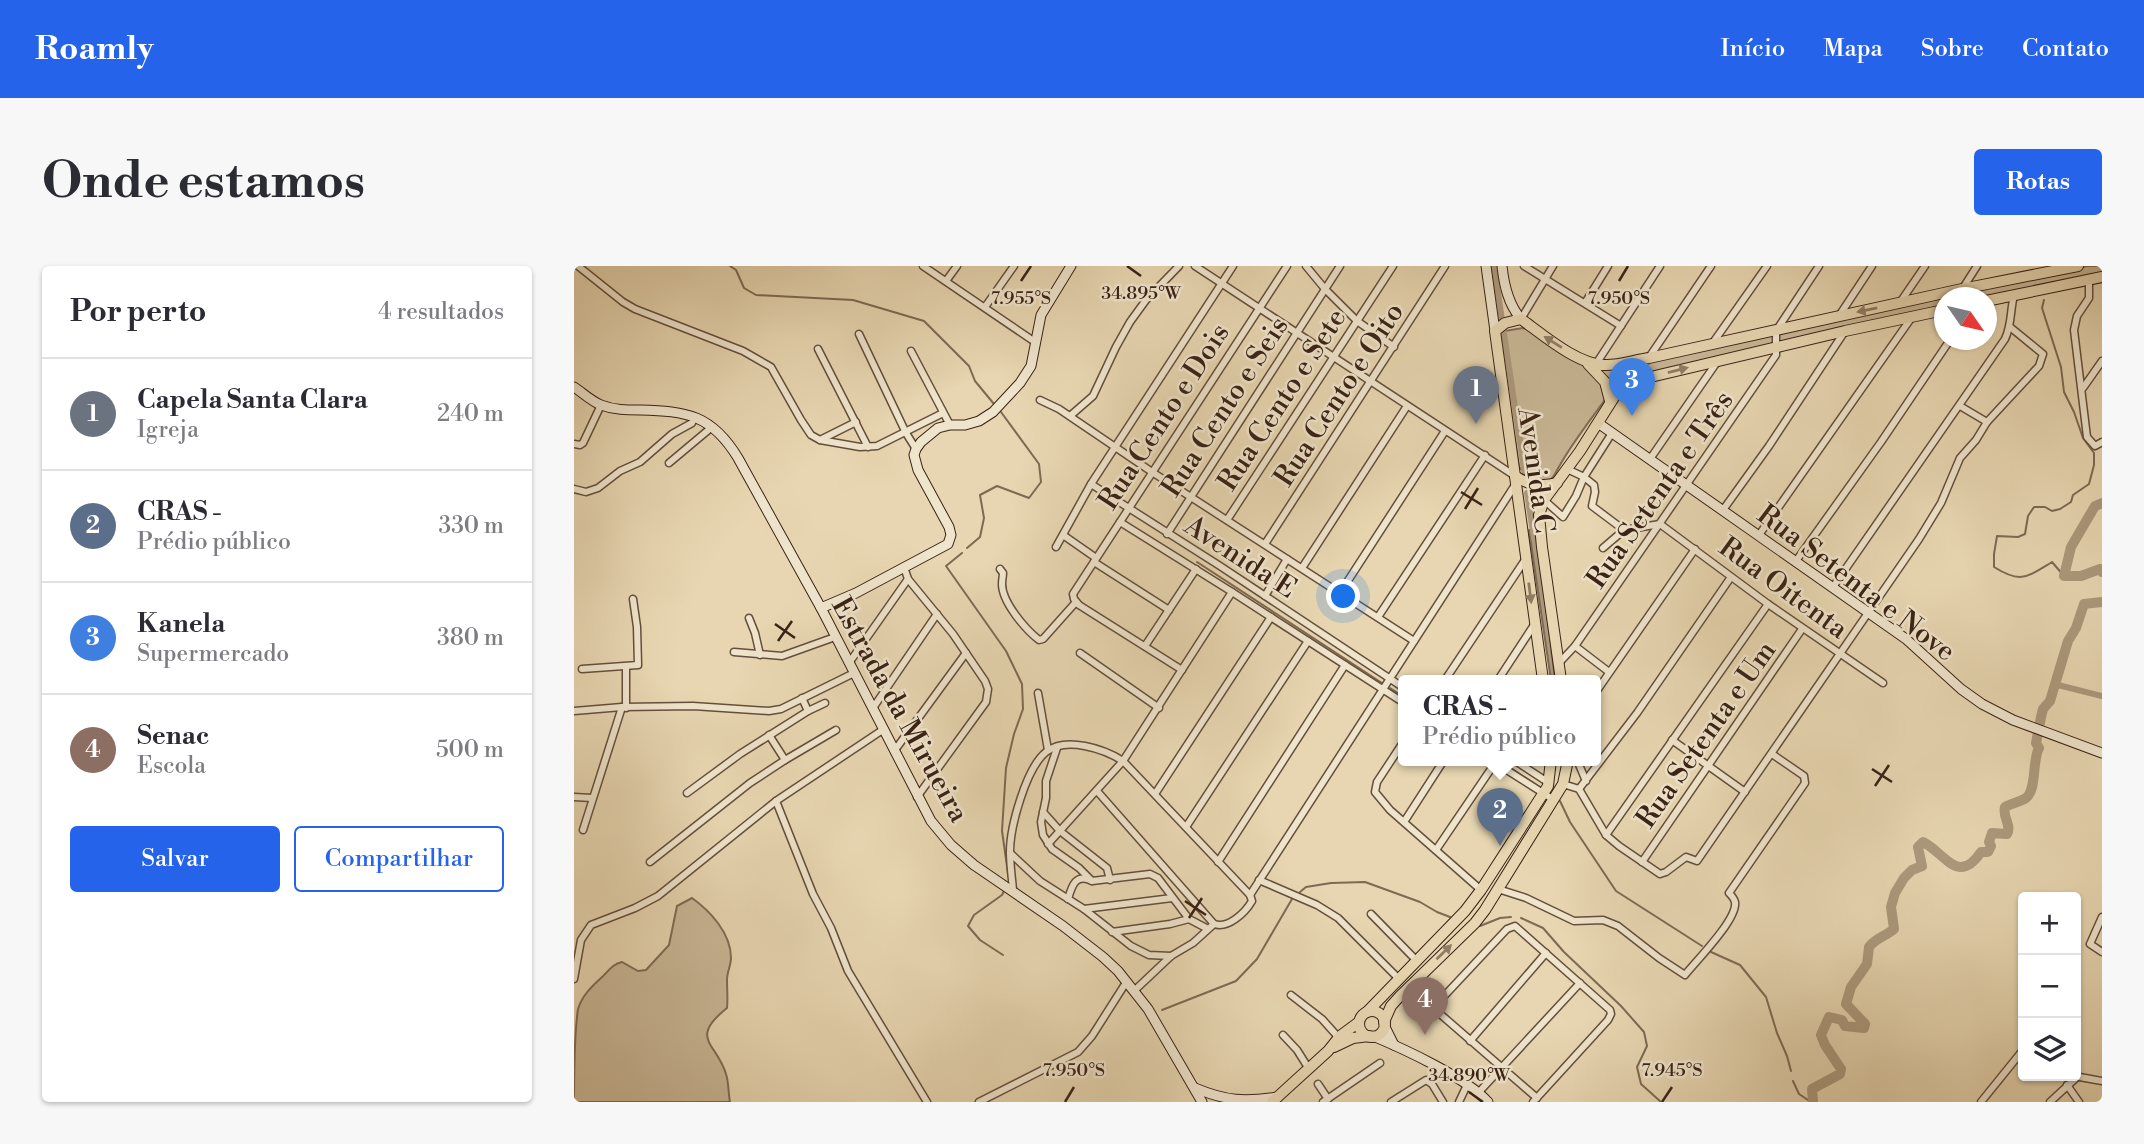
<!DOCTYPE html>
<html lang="pt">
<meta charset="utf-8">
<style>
:root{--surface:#fff;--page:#f7f7f7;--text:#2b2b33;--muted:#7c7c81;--line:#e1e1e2;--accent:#2563eb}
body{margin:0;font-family:"Libre Bodoni",serif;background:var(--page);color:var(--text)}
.controls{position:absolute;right:21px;bottom:21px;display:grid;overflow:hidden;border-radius:7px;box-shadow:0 2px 5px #0004}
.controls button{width:63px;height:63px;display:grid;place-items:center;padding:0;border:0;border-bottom:2px solid var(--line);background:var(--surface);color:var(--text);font:35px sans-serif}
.compass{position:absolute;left:1360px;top:21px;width:63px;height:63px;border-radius:50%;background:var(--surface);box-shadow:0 2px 5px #0004;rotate:124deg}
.you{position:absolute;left:770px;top:331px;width:24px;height:24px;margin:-18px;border:5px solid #fff;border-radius:50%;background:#1a73e8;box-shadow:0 0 0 10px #1a73e833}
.badge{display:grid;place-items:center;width:46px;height:46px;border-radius:50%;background:var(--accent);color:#fff;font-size:23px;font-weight:700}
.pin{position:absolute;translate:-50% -58px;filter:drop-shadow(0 2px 4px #0008)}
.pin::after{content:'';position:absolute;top:37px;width:24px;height:21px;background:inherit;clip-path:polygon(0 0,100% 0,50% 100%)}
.popup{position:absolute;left:824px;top:409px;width:203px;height:91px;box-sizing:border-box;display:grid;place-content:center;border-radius:7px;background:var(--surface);filter:drop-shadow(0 2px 5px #0005);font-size:23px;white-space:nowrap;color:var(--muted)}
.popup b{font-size:26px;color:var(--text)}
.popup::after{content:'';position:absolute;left:50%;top:100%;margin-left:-14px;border:14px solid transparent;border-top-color:var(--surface)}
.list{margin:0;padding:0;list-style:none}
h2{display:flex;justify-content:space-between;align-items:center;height:91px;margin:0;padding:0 28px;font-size:30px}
h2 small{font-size:23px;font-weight:400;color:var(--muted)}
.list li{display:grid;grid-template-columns:46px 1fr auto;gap:21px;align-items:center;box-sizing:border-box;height:112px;padding:0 28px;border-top:2px solid var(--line)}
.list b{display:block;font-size:26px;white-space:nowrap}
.list p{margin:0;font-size:23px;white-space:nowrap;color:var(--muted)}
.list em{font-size:23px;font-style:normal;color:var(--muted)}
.actions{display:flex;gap:14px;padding:21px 28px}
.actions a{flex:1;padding:16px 0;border:2px solid var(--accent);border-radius:7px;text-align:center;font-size:24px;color:var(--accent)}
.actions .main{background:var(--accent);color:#fff}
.icon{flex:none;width:38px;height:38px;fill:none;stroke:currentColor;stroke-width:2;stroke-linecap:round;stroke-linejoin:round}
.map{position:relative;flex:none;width:1528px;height:836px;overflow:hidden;border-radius:7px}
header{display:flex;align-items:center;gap:42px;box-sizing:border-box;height:98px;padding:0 35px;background:var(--accent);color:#fff}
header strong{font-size:33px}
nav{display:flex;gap:38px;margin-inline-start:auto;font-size:24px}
.intro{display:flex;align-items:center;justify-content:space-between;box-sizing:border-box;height:168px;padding:0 42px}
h1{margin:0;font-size:49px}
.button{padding:18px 32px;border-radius:7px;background:var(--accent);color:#fff;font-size:24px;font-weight:700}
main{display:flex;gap:42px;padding:0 42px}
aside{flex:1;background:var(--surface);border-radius:7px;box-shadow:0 2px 5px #0004}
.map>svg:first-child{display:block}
.green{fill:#c9b796;stroke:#816c56;stroke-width:2}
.water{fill:#ac997c;stroke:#7e6953;stroke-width:2}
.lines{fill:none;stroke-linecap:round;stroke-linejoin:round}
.stream{stroke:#7e6953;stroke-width:2}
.canal{stroke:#ac997c;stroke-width:6}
.river{stroke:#ac997c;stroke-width:10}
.street-casing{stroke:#644f3c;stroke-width:9}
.secondary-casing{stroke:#392215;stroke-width:11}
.primary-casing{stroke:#392215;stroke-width:12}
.street{stroke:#efe4cc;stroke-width:6}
.secondary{stroke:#efe4cc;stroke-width:9}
.primary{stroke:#e7d6b1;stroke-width:10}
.oneway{fill:#907c63}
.ticks{fill:none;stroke:#392215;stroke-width:2.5}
.labels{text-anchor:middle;stroke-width:5;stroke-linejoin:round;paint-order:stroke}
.street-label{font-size:28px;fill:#392215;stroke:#efe4cc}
.ticks-label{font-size:18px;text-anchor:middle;fill:#392215;stroke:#efe4cc;stroke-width:5;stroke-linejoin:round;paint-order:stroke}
</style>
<header>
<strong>Roamly</strong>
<nav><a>Início</a><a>Mapa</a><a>Sobre</a><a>Contato</a></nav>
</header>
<div class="intro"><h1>Onde estamos</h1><a class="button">Rotas</a></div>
<main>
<aside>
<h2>Por perto<small>4 resultados</small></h2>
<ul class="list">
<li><span class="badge" style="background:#6b7280">1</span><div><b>Capela Santa Clara</b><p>Igreja</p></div><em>240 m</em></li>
<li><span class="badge" style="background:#5c6f8a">2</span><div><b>CRAS -</b><p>Prédio público</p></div><em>330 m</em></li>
<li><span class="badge" style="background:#3f7fe0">3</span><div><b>Kanela</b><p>Supermercado</p></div><em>380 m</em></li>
<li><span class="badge" style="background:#8d6e63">4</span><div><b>Senac</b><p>Escola</p></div><em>500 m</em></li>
</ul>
<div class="actions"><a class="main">Salvar</a><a>Compartilhar</a></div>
</aside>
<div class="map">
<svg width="1528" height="836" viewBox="0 0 1528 836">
<rect width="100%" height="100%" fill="#e7d6b1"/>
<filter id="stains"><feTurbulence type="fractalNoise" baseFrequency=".00286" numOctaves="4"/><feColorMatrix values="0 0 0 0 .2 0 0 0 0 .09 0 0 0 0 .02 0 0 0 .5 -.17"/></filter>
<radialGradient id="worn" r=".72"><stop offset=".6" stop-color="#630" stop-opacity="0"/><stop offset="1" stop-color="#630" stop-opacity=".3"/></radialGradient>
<g class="green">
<path d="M1513,0H1528V9L1412,32H1370V42L1047,119H1039L1033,113V128L1030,135C1015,156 999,176 986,199C982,205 980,214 972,216C960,219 952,209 945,201L924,66L949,62L961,65L1025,103Z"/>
<path d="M118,632C136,645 157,667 157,692C157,699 153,706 153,714C153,724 154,732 153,742C114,773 143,777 152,808C155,817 154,826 156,836H0C0,808 0,770 4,743C8,730 17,721 27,712C34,706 38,698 48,696L64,705L72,704L95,679L103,640Z"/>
</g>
<path class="water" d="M963,263L981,414H977L955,264Z"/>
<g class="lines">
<g class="stream">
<path d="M156,0L162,4L170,22L182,29L279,34L350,55L395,100L401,115L420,138"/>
<path d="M1470,34L1468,42L1487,101L1490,126L1500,146L1509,172L1520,187V199L1515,218L1499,229L1497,236L1486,243L1478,245L1471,241H1460L1454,250L1451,268L1444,271L1423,270L1420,288V301C1447,318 1453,311 1478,296L1490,310"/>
<path d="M393,282L406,271L410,252L406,229L423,220L455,232L467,216L465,198L427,146"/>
<path d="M388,287L372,300L432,385L448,418L449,443L440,468L432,502L428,565L434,607"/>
<path d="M623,296L808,417"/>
<path d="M816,422L830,431"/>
<path d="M925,494L968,523"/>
<path d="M986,535L996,556L1042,625L1128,680"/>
<path d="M726,626L732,621L757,617L791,616L846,636L863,646L876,651"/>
<path d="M947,652L969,662L990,686L1047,740L1070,766L1073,780L1063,801L1067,818L1087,836"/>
<path d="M906,660L926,652L937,651"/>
<path d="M1137,686L1166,699L1192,731L1203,767L1213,790L1217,805"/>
<path d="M429,689L406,674L394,660L400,649L428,629L430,625"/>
<path d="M588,744L662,715L683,693L718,633"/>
<path d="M1219,815L1225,828L1237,836"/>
</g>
<g class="canal">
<path d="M920,0L952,216"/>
<path d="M953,227L960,272"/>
<path d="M1480,418L1528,430"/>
</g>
<g class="river">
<path d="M1528,237L1521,240L1497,281L1490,310H1507L1526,303L1528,306"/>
<path d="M1239,836L1238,823L1266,808L1267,803L1251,779L1247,769L1255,751L1268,754L1271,760L1290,762L1291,758L1272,738L1277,721L1293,698L1295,681C1302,672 1312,670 1320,663L1317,641L1321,627L1330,612L1338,604L1348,600L1344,581L1349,576C1371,587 1384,620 1407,586H1414L1417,580L1415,576L1418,567L1433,568C1438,559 1428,551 1431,541C1438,537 1446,536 1452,532C1463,524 1458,494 1465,482L1462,477L1467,451L1469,443L1476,435L1494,375L1502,362L1510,338L1528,336"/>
</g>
<g class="street-casing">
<g id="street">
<path d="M4,0L49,36L61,43L169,85L197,101L227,154L237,169L246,174L286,181L303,180L369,147"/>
<path d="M349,0L461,76"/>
<path d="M621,0L941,210"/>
<path d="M732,0L751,23L783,55L820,81"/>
<path d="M950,0L1047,60"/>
<path d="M1515,13V32L1503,50L1500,64L1513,171L1521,180L1528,176"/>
<path d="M372,15L383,0"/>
<path d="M1389,22L1403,0"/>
<path d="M1327,35L1351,0"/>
<path d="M1011,37L1034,0"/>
<path d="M411,41L440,0"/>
<path d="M1265,50L1298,0"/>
<path d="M947,53L979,0"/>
<path d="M285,68L332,167L342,183"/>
<path d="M1138,78L1193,0"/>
<path d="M244,83L294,181"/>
<path d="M337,85L376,159"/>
<path d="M1076,90L1137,0"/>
<path d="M1022,98L1086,0"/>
<path d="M1509,122L1528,95"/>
<path d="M466,134L485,143L578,206L840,375"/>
<path d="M1386,140L1413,156"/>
<path d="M496,150L519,130L542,81L556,56L572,34L605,0"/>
<path d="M246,174L282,156"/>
<path d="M0,178L6,179L9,177L27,139"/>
<path d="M1076,193L1143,96"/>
<path d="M95,197L138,161"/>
<path d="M993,203L1010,211L1020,219L1021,226L1018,240L1050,264"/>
<path d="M517,218L646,300L830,422"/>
<path d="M0,223L12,226L24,222L46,205L66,196L98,168L118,157L121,151"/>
<path d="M970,234L989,251L1002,230L1010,211L1038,167"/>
<path d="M1149,244L1195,180L1271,65"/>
<path d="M653,254L819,0"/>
<path d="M546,256L658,326L830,437"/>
<path d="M593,268L766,0"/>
<path d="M489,269L522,292"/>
<path d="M1185,269L1338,51"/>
<path d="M691,278L871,0"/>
<path d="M482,281L517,218L659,0"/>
<path d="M1029,282L1050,264L1086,258L1194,338L1309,417"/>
<path d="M1222,295L1307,176L1376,74"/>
<path d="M520,296L595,344"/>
<path d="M330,301L334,313L379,368L411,415L414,423L412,436L343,531"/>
<path d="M728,302L833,140"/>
<path d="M426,303L429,307C429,310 428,314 428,318C428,336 451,363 465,374L469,373L502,336"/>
<path d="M1259,321L1431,73C1438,58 1436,45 1440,29"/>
<path d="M766,327L871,165"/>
<path d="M691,330L713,293"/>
<path d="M804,351L911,189"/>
<path d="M175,352L181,367L186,389"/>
<path d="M571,380L622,303"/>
<path d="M1001,380L1035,406"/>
<path d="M160,386L208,390L261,371"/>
<path d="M506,387L585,442"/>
<path d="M275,397L334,313"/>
<path d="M985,397L1001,380L1202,89V65L1245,0"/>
<path d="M52,401V442"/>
<path d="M8,403L64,399L63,361L59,333"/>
<path d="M608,404L505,339L500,333L499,328L713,0"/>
<path d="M871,414L951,294"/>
<path d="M924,414L960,359"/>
<path d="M1022,426L1121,283"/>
<path d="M464,427L474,484"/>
<path d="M299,442L363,348"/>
<path d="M0,445L48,441L119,440L195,445L207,443L280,407"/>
<path d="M234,445L251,437"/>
<path d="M1098,474L1171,526"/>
<path d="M830,475L803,516L801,526L816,544L907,624"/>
<path d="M483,482L472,515V532L467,556L469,569L478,583L505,602L518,615"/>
<path d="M321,484L392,387"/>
<path d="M211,494L262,464"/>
<path d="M917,494L980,534"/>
<path d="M940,494L975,517"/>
<path d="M1003,494L1012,515"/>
<path d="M989,518L1005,523L1032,569L1045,580L1086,608L1092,606L1112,591L1123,595L1345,273L1367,237L1386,192L1402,174L1413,156L1465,100L1469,88L1436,61"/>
<path d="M1005,523L1063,447L1157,311"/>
<path d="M523,525L640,658"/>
<path d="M113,527L166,488L234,445L228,432"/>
<path d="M581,528L697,351"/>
<path d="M0,531L18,532"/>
<path d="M202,535L239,628L257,662L274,705L353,836"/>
<path d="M469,546L486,565L533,602L536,614"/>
<path d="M830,556L870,494"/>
<path d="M612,561L734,375"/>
<path d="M9,564L48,441"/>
<path d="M1032,569L1194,338"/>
<path d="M474,578L549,495L658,326"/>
<path d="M862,584L921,497"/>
<path d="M436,587L466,615L510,643L557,680L575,689L597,690"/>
<path d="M76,596L176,517L211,494L195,469"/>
<path d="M644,596L771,399"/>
<path d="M1068,596L1228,363"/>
<path d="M685,614L743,639L764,652L825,713"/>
<path d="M924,623L952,632L1000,655L1029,654L1044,660L1085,692L1111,709C1122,695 1164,653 1161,636C1160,632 1158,630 1155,627L1231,517L1230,510L1198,488"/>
<path d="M439,624C438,612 436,599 436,586C436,561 452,502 472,486C492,470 530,483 549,495L676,629L678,635C671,647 654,663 640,658L619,677L597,690L561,724"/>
<path d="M676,629L941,219"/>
<path d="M494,633C498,619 502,607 518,615L576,608L584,612L615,653"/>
<path d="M510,643L598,632"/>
<path d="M797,648L842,694"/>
<path d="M1528,651L1516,678L1528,686"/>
<path d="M538,666L596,658L615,653L634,663"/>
<path d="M0,713L7,674L17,659L61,642L84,630L202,535L310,463"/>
<path d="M835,721L963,832"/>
<path d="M717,729L748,753L765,772"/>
<path d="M858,743L933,663L941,660L1036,744L1037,748L1034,754L959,836"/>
<path d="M709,769L723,784L735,803"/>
<path d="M896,775L972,687"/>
<path d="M1500,810L1528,815"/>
<path d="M744,818L754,833"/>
<path d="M1493,819L1505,836"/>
<path d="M905,826L1006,717"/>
<path d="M405,836L504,786L518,770L553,715"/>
<path d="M749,836L806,797"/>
<path d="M817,836L852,814L858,818L869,836"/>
<path d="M885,836L893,819"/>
<path d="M1407,836L1449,784"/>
<path d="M1476,836L1502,812"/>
</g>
</g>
<g class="secondary-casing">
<g id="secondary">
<path d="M912,0L921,65"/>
<path d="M928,0C930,19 934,38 947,53"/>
<path d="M0,121C9,127 17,135 27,139C40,144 53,144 66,144C113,145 138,149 164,192L247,342L357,555L377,579L400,599L489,660L529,691L544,705L574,743L628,836"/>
<path d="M1024,157L1332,373L1387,423L1408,438L1439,454L1528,487"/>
<path d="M247,342L282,327L374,278L377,269L375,261L344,204L340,189L342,183L347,176L364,162L376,159H391L405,155L419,146L446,117L457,100L467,49L497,0"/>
<path d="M810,759L820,779"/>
<path d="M799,770C830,783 893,812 914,836"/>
<path d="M621,822C652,835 670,836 704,831"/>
</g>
</g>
<g class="primary-casing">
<g id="primary">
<path d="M1412,35L1528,11"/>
<path d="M1014,98L1031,116L1036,135"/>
<path d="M941,210C954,219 968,221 983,217"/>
<path d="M969,414L921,65L931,57L947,53C968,68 1005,100 1032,99C1046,99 1061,94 1075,92L1388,23L1504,0"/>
<path d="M987,414L968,281L965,249L970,234L1006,185L1044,125L1052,119L1064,114L1271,65L1370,44"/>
<circle cx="798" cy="758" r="13"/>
<path d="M793,746L891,645L907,624L974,520L977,494"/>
<path d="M810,756L817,740L826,730L901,657L911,644L989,518L994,494"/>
<path d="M760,781L779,772L795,770"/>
<path d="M698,836L754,785L766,770L785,756"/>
</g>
</g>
<use href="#street" class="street"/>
<use href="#secondary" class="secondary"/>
<use href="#primary" class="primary"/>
</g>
<defs><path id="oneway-solid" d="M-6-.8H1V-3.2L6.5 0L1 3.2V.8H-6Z" transform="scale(1.75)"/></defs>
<g class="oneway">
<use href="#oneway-solid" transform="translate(1293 44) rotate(168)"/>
<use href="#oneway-solid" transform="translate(979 76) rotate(-148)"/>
<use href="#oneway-solid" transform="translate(1104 104) rotate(-14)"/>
<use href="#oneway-solid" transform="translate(956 327) rotate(83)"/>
<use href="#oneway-solid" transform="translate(870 686) rotate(-44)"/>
</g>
<path class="ticks" d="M553,0L567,10M447,15L457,0M1045,15L1054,0M887,226L908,239M891,243L904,222M201,358L221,372M204,375L218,355M1298,503L1318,516M1301,520L1315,499M611,635L632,649M615,652L628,632M895,826L909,836M491,836L500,821M1088,836L1098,821"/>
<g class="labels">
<g class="street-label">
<text transform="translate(764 128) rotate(-57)" y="10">Rua Cento e Oito</text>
<text transform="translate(707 133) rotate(-57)" y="10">Rua Cento e Sete</text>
<text transform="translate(650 140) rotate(-57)" y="10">Rua Cento e Seis</text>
<text transform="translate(589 150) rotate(-57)" y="10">Rua Cento e Dois</text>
<text transform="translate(963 204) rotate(82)" y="10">Avenida C</text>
<text transform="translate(1085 223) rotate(-55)" y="10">Rua Setenta e Três</text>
<text transform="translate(667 290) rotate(33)" y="10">Avenida E</text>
<text transform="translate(1283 316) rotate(37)" y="10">Rua Setenta e Nove</text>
<text transform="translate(1210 321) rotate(36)" y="10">Rua Oitenta</text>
<text transform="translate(327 443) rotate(61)" y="10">Estrada da Mirueira</text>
<text transform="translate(1131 468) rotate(-55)" y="10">Rua Setenta e Um</text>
</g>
</g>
<g class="ticks-label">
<text x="567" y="33">34.895°W</text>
<text x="447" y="38">7.955°S</text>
<text x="1045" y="38">7.950°S</text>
<text x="500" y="810">7.950°S</text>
<text x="1098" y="810">7.945°S</text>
<text x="895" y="815">34.890°W</text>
</g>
<rect width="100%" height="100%" filter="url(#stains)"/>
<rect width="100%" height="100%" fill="url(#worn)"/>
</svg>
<div class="controls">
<button>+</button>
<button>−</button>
<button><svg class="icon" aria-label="layers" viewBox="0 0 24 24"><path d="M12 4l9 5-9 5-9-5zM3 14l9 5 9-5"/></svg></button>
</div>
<svg class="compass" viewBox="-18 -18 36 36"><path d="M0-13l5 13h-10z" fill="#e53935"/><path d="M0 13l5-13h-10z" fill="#7c7c81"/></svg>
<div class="you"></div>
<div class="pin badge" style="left:902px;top:158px;background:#6b7280">1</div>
<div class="pin badge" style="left:926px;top:580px;background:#5c6f8a">2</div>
<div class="popup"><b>CRAS -</b>Prédio público</div>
<div class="pin badge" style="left:1058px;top:150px;background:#3f7fe0">3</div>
<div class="pin badge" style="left:851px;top:769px;background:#8d6e63">4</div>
</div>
</main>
